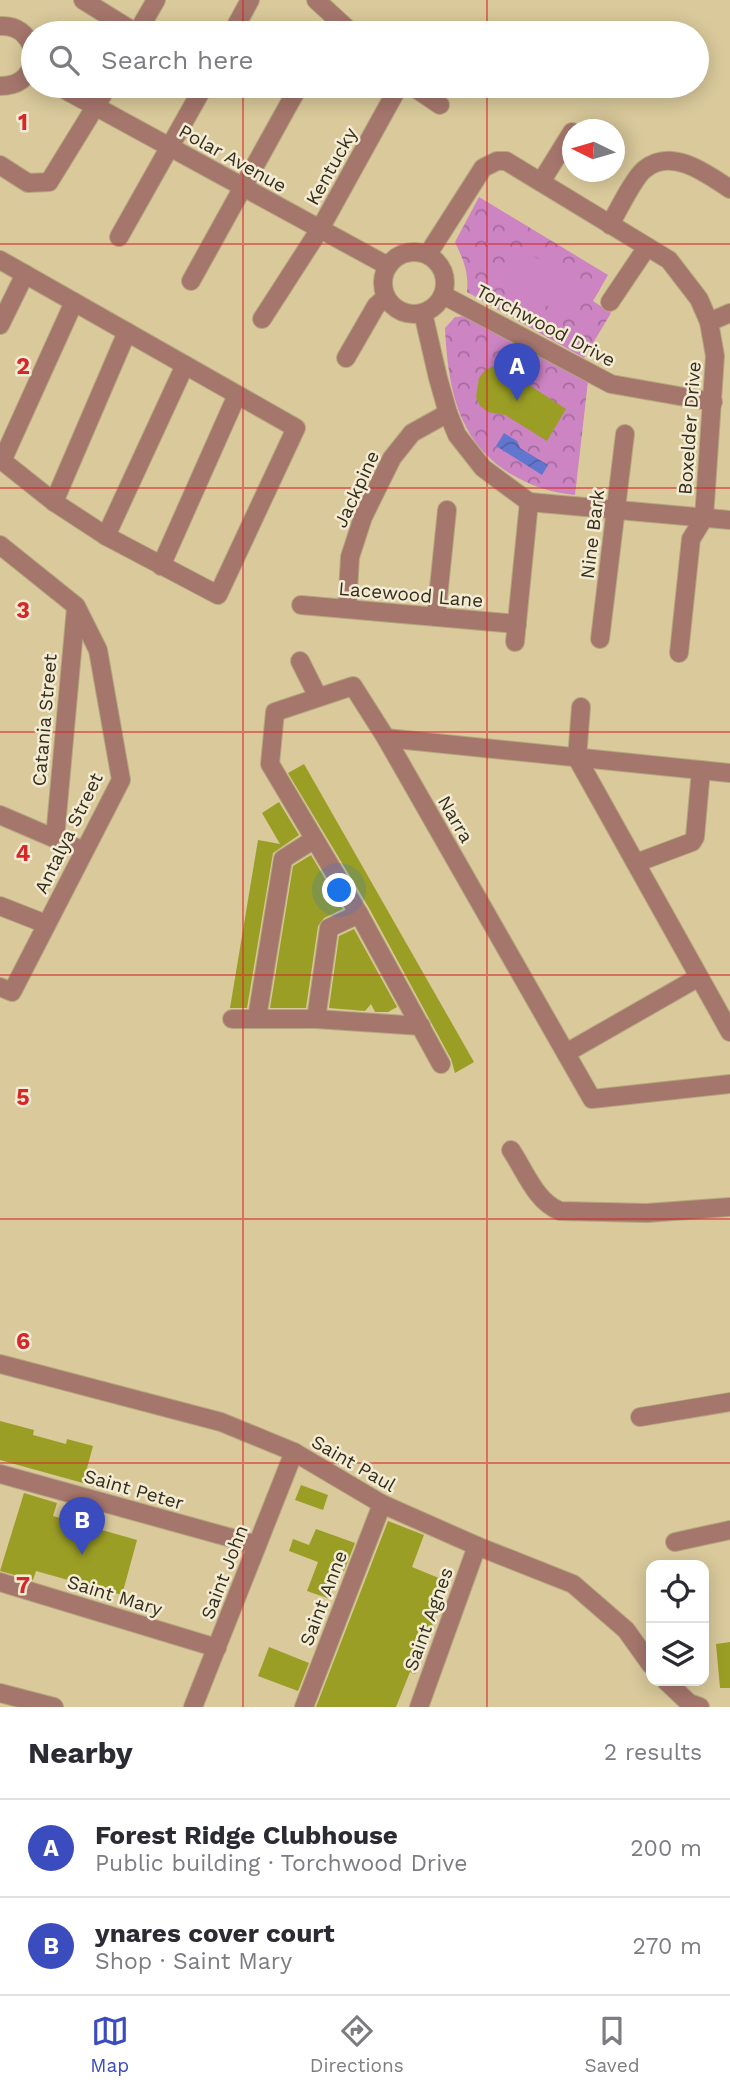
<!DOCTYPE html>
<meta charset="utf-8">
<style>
:root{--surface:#fff;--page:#f7f7f7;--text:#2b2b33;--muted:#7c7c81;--line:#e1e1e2;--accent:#3b4cbf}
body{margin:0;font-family:"Work Sans",sans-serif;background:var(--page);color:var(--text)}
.controls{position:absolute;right:21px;bottom:21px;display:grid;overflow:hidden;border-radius:14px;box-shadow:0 4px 18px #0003}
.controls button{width:63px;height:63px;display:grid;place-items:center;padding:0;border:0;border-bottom:2px solid var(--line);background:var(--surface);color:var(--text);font:35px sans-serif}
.compass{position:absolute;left:562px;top:119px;width:63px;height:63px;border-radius:50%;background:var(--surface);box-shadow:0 4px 18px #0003;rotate:275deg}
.you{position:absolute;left:340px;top:891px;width:24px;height:24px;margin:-18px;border:5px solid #fff;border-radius:50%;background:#1a73e8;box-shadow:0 0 0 10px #1a73e833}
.badge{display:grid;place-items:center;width:46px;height:46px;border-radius:50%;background:var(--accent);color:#fff;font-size:23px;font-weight:700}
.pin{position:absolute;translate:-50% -58px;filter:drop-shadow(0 2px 4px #0008)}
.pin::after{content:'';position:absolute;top:37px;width:24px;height:21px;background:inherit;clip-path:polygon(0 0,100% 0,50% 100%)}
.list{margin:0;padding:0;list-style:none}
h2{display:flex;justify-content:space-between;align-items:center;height:91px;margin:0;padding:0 28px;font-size:30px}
h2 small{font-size:23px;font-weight:400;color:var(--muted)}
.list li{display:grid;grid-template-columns:46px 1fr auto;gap:21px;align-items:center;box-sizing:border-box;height:98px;padding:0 28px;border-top:2px solid var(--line)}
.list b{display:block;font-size:26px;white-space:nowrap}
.list p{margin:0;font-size:23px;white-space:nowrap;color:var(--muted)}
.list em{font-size:23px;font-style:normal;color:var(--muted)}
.icon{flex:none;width:38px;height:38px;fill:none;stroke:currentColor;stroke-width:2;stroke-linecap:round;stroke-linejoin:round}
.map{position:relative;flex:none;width:730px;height:1707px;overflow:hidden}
.search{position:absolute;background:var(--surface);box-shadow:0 4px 18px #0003;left:21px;right:21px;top:21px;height:77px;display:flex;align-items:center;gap:18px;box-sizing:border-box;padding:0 24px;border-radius:38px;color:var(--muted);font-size:26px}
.sheet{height:287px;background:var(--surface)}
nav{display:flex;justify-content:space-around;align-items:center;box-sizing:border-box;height:98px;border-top:2px solid var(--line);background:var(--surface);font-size:19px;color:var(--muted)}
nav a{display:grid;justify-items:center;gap:4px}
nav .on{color:var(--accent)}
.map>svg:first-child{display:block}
.park{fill:url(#park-crowns)}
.pitch{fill:#cc84c3}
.water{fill:url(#water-waves)}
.building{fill:#9b9e24}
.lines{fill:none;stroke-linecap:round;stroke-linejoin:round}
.minor-casing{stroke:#b5a77f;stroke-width:20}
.minor{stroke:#a5766c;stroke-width:18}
.grid{fill:none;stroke:#d62828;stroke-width:2;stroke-opacity:0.55}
.labels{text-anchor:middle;stroke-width:5;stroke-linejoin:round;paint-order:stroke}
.street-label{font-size:19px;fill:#352e1c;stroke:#f3ebd3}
.grid-label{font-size:23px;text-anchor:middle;font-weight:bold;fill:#d62828;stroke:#f3ebd3;stroke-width:5;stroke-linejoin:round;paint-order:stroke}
</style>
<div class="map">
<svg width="730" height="1707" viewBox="0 0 730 1707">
<defs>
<pattern id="park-crowns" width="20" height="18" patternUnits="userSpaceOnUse" patternTransform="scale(1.75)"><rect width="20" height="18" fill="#cc84c3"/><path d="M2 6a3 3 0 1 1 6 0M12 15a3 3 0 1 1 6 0" fill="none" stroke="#a66c9e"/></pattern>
<pattern id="water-waves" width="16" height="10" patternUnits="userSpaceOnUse" patternTransform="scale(1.75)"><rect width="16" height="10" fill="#6176cf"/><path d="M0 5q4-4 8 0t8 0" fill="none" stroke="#5161a7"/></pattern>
</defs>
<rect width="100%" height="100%" fill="#d9c99b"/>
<g class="park">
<path d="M479,197L608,275L593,301L611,313L584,358L467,292C469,272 463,259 455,242Z"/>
<path d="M467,316L588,381L575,495C549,492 531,486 509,473C457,440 448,387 445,328L455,317Z"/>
</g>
<path class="pitch" d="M520,248L585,287L567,318L502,278Z"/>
<path class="water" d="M504,433L517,441L520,448L548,465L542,475L496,446Z"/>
<g class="building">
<path d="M494,366H504L513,369L523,381L566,409L547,441L505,415L488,412L480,406L476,397L479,378L485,370Z"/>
<path d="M304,764L474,1062L455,1073L451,1059L369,908L288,773Z"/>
<path d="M279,802L299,835L273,853L247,1008H230L258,840L280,844L262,813Z"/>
<path d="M311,855L343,909L324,918L318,926L306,1008H270L293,866Z"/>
<path d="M354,929L397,1007L388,1012H375L371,1004L365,1011L329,1008L339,936Z"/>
<path d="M0,1421L34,1430L33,1435L66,1444L67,1439L93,1446L83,1483L0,1460Z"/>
<path d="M301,1485L328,1495L323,1510L295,1500Z"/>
<path d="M24,1493L57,1503L53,1516L137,1540L122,1595L36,1571L33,1580L0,1571Z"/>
<path d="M388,1521L424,1535L412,1567L446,1581L439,1597L442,1598L415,1674L410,1672L396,1707H316Z"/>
<path d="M316,1529L355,1543L344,1571L340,1569L330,1599L307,1591L318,1562L289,1551L293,1539L309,1545Z"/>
<path d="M730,1642V1688H720L716,1644Z"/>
<path d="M269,1647L309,1663L298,1691L258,1676Z"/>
</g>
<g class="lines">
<g class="minor-casing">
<g id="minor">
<path d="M83,0L136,33"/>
<path d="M316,0L352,33"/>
<path d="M0,26C17,25 27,34 33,49"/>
<path d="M137,33L156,0"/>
<path d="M232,33L250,0"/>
<path d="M0,86C17,86 28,79 33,62"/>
<path d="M58,86L388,266"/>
<path d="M412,86L440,105"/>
<path d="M0,165L28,183L49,182L108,86"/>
<path d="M541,182L572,132"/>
<path d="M610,225C617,212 635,176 645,169C672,147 707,174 730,189"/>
<path d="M119,237L204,86"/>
<circle cx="414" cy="283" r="31"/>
<path d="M428,254L483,168L497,161H506L669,260L699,299L709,322L715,356L704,518L691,539L679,653"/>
<path d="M0,260L296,428L218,595L106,536L54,502L0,459"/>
<path d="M191,281L299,86"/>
<path d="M443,295L611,384L713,402"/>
<path d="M610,302L647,247"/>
<path d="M423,313L438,378L448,413L457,435L483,468L529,502L730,520"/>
<path d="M262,319L320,229L399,86"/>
<path d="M709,322L730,313"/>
<path d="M0,325L25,274"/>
<path d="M346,358L376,306L386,297"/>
<path d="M2,461L74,302"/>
<path d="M54,502L127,332"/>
<path d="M106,536L185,365"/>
<path d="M0,545L76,606L98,650L121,780L12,992L0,987"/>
<path d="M161,566L237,395"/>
<path d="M301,605L517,624"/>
<path d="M347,609L350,557L363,517L392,458L412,433L448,413"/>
<path d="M436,617L447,510"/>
<path d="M600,639L625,434"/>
<path d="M515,642L529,502"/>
<path d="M300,661L318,697"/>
<path d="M581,707L577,758L730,1032"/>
<path d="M386,738L730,773"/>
<path d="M0,815L84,851"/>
<path d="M55,838L76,608"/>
<path d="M636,863L692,842L695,837L701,770"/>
<path d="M0,906L46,924"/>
<path d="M257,1018L283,859L313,840"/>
<path d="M232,1019H316L421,1026"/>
<path d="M316,1019L329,928L359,914"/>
<path d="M566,1053L699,977"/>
<path d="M441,1064L359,914L270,764L275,712L353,686L386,738L592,1099L730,1084"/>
<path d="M511,1150C525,1171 536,1202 560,1211L647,1213L730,1207"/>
<path d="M0,1364L221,1422L294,1452L382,1504L477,1546L573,1584L626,1630L651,1665"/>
<path d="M640,1417L730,1402"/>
<path d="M0,1474L257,1545"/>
<path d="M675,1542L730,1530"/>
<path d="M0,1582L217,1648"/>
<path d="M666,1681L689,1703L700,1707"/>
<path d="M0,1693L54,1707"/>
<path d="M193,1707L294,1452"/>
<path d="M304,1707L382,1504"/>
<path d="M419,1707L477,1546"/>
</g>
</g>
<use href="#minor" class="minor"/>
</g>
<path class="grid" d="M243,0V33M487,0V33M243,86V1707M487,86V1707M0,244H730M0,488H730M0,732H730M0,975H730M0,1219H730M0,1463H730"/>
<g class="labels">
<g class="street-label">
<text transform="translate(233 158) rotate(29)" y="7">Polar Avenue</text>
<text transform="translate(331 166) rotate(-61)" y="7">Kentucky</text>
<text transform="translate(546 325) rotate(28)" y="7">Torchwood Drive</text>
<text transform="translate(689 428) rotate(-86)" y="7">Boxelder Drive</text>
<text transform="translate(356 489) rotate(-65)" y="7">Jackpine</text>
<text transform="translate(592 534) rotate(-83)" y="7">Nine Bark</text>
<text transform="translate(411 594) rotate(5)" y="7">Lacewood Lane</text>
<text transform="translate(44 720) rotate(-85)" y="7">Catania Street</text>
<text transform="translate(456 819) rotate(60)" y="7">Narra</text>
<text transform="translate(68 833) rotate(-64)" y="7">Antalya Street</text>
<text transform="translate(354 1463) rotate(30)" y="7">Saint Paul</text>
<text transform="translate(134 1489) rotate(16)" y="7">Saint Peter</text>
<text transform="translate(224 1572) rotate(-69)" y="7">Saint John</text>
<text transform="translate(115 1595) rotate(17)" y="7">Saint Mary</text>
<text transform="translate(323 1598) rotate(-69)" y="7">Saint Anne</text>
<text transform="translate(428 1619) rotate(-70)" y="7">Saint Agnes</text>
</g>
</g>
<g class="grid-label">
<text x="23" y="130">1</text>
<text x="23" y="374">2</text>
<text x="23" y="618">3</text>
<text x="23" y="861">4</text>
<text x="23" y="1105">5</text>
<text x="23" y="1349">6</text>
<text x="23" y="1593">7</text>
</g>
</svg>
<div class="controls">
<button><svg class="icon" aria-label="locate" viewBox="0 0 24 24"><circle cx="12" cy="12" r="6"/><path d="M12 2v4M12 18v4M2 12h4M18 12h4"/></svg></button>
<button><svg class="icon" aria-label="layers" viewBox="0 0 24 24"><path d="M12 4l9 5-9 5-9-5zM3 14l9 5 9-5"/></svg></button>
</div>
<svg class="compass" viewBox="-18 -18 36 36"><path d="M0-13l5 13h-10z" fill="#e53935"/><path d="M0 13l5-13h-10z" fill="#7c7c81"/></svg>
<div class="you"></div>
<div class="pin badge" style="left:517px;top:401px">A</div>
<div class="pin badge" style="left:82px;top:1555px">B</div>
<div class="search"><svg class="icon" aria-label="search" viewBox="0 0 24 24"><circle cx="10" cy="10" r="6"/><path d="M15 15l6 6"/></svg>Search here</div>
</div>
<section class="sheet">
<h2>Nearby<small>2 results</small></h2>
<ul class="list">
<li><span class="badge">A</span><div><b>Forest Ridge Clubhouse</b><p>Public building · Torchwood Drive</p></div><em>200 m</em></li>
<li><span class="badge">B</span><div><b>ynares cover court</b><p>Shop · Saint Mary</p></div><em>270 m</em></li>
</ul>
</section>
<nav>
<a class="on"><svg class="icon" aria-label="map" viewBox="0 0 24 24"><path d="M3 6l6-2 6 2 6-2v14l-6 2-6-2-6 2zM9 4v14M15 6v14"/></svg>Map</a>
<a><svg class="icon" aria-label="directions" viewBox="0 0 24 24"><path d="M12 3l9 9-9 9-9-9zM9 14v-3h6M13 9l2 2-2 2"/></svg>Directions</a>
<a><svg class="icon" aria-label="saved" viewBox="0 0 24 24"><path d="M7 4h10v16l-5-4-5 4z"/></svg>Saved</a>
</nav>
